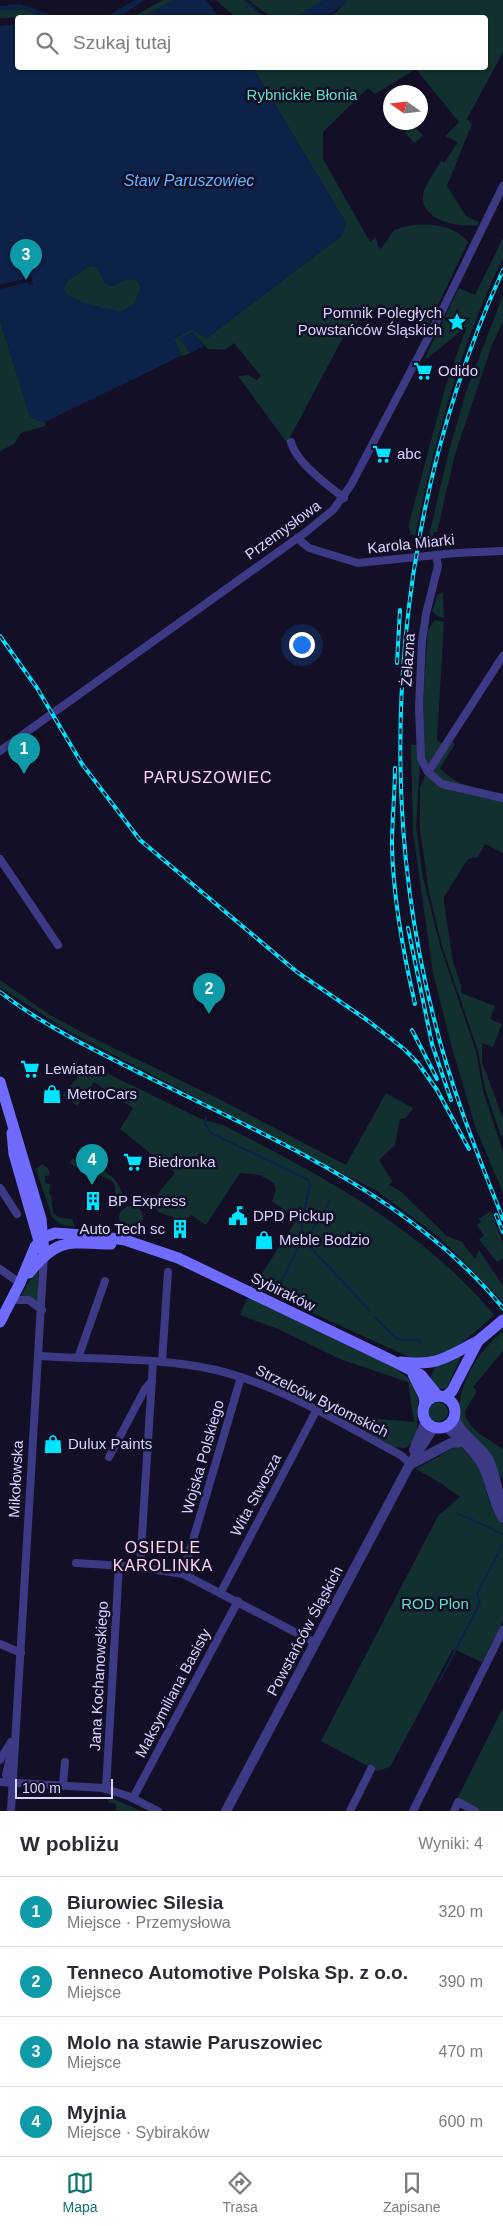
<!DOCTYPE html>
<html lang="pl">
<meta charset="utf-8">
<style>
:root{--surface:#fff;--page:#f7f7f7;--text:#2b2b33;--muted:#7c7c81;--line:#e1e1e2;--accent:#0f766e}
body{margin:0;font-family:Arial,sans-serif;background:var(--page);color:var(--text)}
.compass{position:absolute;left:383px;top:85px;width:45px;height:45px;border-radius:50%;background:var(--surface);box-shadow:0 1px 4px #0004;rotate:284deg}
.scale{position:absolute;left:15px;bottom:12px;width:98px;box-sizing:border-box;padding-left:5px;border:2px solid #d9d4ff;border-top:0;font-size:14px;line-height:18px;white-space:nowrap;color:#d9d4ff;-webkit-text-stroke:4px #130f26;paint-order:stroke}
.you{position:absolute;left:301px;top:644px;width:18px;height:18px;margin:-12px;border:4px solid #fff;border-radius:50%;background:#1a73e8;box-shadow:0 0 0 8px #1a73e833}
.badge{display:grid;place-items:center;width:32px;height:32px;border-radius:50%;background:var(--accent);color:#fff;font-size:16px;font-weight:700}
.pin{position:absolute;translate:-50% -41px;filter:drop-shadow(0 1px 2px #0008)}
.pin::after{content:'';position:absolute;top:26px;width:18px;height:15px;background:inherit;clip-path:polygon(0 0,100% 0,50% 100%)}
.list{margin:0;padding:0;list-style:none}
h2{display:flex;justify-content:space-between;align-items:center;height:65px;margin:0;padding:0 20px;font-size:21px}
h2 small{font-size:16px;font-weight:400;color:var(--muted)}
.list li{display:grid;grid-template-columns:32px 1fr auto;gap:15px;align-items:center;box-sizing:border-box;height:70px;padding:0 20px;border-top:1px solid var(--line)}
.list b{display:block;font-size:19px;white-space:nowrap}
.list p{margin:0;font-size:16px;white-space:nowrap;color:var(--muted)}
.list em{font-size:16px;font-style:normal;color:var(--muted)}
.icon{flex:none;width:28px;height:28px;fill:none;stroke:currentColor;stroke-width:2;stroke-linecap:round;stroke-linejoin:round}
.map{position:relative;flex:none;width:503px;height:1811px;overflow:hidden}
.search{position:absolute;background:var(--surface);box-shadow:0 1px 4px #0004;left:15px;right:15px;top:15px;height:55px;display:flex;align-items:center;gap:12px;box-sizing:border-box;padding:0 18px;border-radius:5px;color:var(--muted);font-size:19px}
.sheet{height:345px;background:var(--surface)}
nav{display:flex;justify-content:space-around;align-items:center;box-sizing:border-box;height:70px;border-top:1px solid var(--line);background:var(--surface);font-size:14px;color:var(--muted)}
nav a{display:grid;justify-items:center;gap:2px}
nav .on{color:var(--accent)}
.map>svg:first-child{display:block}
.green{fill:#12302f}
.water{fill:#0c2248;fill-rule:evenodd}
.pier{fill:#130f26}
.lines{fill:none;stroke-linecap:round;stroke-linejoin:round}
.stream{stroke:#0c2248;stroke-width:2}
.minor{stroke:#3d3a85;stroke-width:8}
.tertiary{stroke:#3d3a85;stroke-width:10}
.secondary{stroke:#6f6bff;stroke-width:11}
.rail-casing{stroke:#00e5ff;stroke-width:4}
.rail{stroke:#130f26;stroke-width:2;stroke-dasharray:5.5;stroke-linecap:butt}
.labels{text-anchor:middle;stroke-width:5;stroke-linejoin:round;paint-order:stroke}
.park-label{font-size:15px;fill:#5fe0c0;stroke:#130f26}
.poi-label{font-size:15px;fill:#d9d4ff;stroke:#130f26;text-anchor:start}
.street-label{font-size:15px;fill:#d9d4ff;stroke:#130f26}
.water-label{font-size:16px;font-style:italic;fill:#62b6ff;stroke:#130f26}
.neighbourhood-label{font-size:16px;letter-spacing:1px;fill:#ffd6f0;stroke:#130f26}
</style>
<div class="map">
<svg width="503" height="1811" viewBox="0 0 503 1811">
<rect width="100%" height="100%" fill="#130f26"/>
<g class="green">
<path d="M163,0H175L142,17L131,18Z"/>
<path d="M216,0H243L263,17H235Z"/>
<path d="M248,0H324L296,18L271,17Z"/>
<path d="M348,0H503V52L467,119L472,124L447,186L466,216L479,222L478,225C457,228 413,219 425,188C429,179 436,170 441,161L444,163L458,142L445,136L459,122L416,69L375,94L368,88L323,132V159L370,242L376,237L378,247L381,249L394,230C417,221 452,222 468,242L426,330L380,304L368,314L362,311L356,325L347,330L287,443L238,376L248,375L257,380L261,376L234,343L225,350L208,349L192,332L180,339L191,353L181,356L174,339L192,329L207,338L342,235L346,223L253,68H486V18L326,17L335,13Z"/>
<path d="M24,9L45,17L0,18V10Z"/>
<path d="M411,124L423,135L415,143L405,133Z"/>
<path d="M503,238V258C460,346 435,440 415,536L410,534L409,524L445,388L467,326L428,358H425L459,288L475,295Z"/>
<path d="M91,265L98,268L105,283L112,286L124,280L135,279L141,286L135,304L121,312C106,308 67,303 63,288L68,280Z"/>
<path d="M503,295V321L492,345L455,454L437,532H434L430,548H426L450,447L466,392Z"/>
<path d="M0,320L30,416L36,420L45,422V426L21,433L14,444L0,451Z"/>
<path d="M443,593L444,618L437,616L432,611L438,594Z"/>
<path d="M435,620L444,622L437,740L443,744L430,765H426L422,731L424,687L428,630Z"/>
<path d="M451,741L455,744L440,768C456,787 480,789 503,794V795L445,783L434,774V768Z"/>
<path d="M411,745H417L420,765L416,827L423,877L440,946L476,1051L483,1091L503,1152V1193L475,1126L451,1044L433,973L413,833Z"/>
<path d="M425,775L448,789L503,800V853L485,844L478,857L468,859L444,897V903L453,962L461,985V993L495,1006L490,1019L502,1024L493,1047L482,1043V1062L503,1118V1135L501,1136L485,1089L478,1051L442,946L429,892L420,830V788Z"/>
<path d="M0,980L50,1015L89,1036L217,1098L346,1165L386,1093L413,1108L406,1118L400,1119L395,1145L379,1160L392,1181L389,1185L400,1191L447,1236L462,1242L475,1259L479,1250L503,1286V1302L440,1238L377,1191L73,1034L3,989L0,987Z"/>
<path d="M88,1064L201,1119L223,1125C322,1176 422,1228 494,1315C467,1339 448,1360 409,1357L258,1288L257,1281L297,1219L272,1201L276,1190L274,1183L260,1175L240,1173L206,1225L191,1215L186,1222L158,1212L153,1200L175,1173L120,1129L133,1108L94,1082L77,1106L63,1095Z"/>
<path d="M72,1159C90,1164 114,1171 121,1190C123,1195 125,1195 124,1200L116,1198L115,1186L111,1180L72,1165L70,1162Z"/>
<path d="M42,1164L48,1168L50,1175L45,1176V1183L50,1184L49,1194L51,1195L53,1213L60,1218L72,1219L75,1227L60,1224L52,1217L36,1169Z"/>
<circle cx="131" cy="1218" r="12"/>
<path d="M491,1211L503,1243V1258L497,1262L479,1239L484,1236L477,1225L481,1222L479,1219Z"/>
<path d="M38,1267V1302L21,1295Z"/>
<path d="M253,1298L393,1367C402,1373 410,1378 416,1388C420,1397 418,1402 417,1411C417,1424 420,1442 404,1448L394,1447L338,1415L414,1422L408,1382L340,1359L278,1329L240,1315L247,1299Z"/>
<path d="M503,1331V1351L473,1387L477,1391L465,1411C466,1430 489,1439 503,1449V1479L458,1417C459,1382 477,1353 503,1331Z"/>
<path d="M462,1354L447,1388L437,1389L430,1379L435,1367Z"/>
<circle cx="438" cy="1412" r="10"/>
<path d="M457,1446L463,1449L479,1466L490,1504L503,1525V1621L482,1662L453,1649L390,1767L377,1771L321,1741L438,1516L460,1497L439,1482L416,1469Z"/>
<path d="M503,1708V1811H479L457,1799Z"/>
<path d="M109,1797L141,1811H116V1804L108,1802Z"/>
</g>
<g class="water">
<path d="M135,0H145L119,17H106Z"/>
<path d="M175,0H206L219,17H142Z"/>
<path d="M324,0H348C328,19 322,18 296,17Z"/>
<path d="M20,4L57,17H45L24,9L0,10V6Z"/>
<path d="M17,24L18,68H253L346,223L342,235L207,338L192,329L174,339L181,356L45,422L36,420L30,416L0,320V26ZM91,265L98,268L105,284L112,286L124,280L135,279L141,286L135,304L121,312C107,308 67,303 63,288L68,280Z"/>
<path d="M193,332L204,346L191,353L179,339Z"/>
</g>
<path class="pier" d="M30,273L33,284L29,285L28,282L0,289V285L27,278L26,274Z"/>
<g class="lines">
<g class="stream">
<path d="M245,0L265,18"/>
<path d="M502,315L503,314"/>
<path d="M206,1117L205,1123L211,1133L307,1179L310,1183L302,1222V1238L369,1310"/>
<path d="M269,1286L282,1281L302,1238L313,1229L330,1201"/>
<path d="M375,1317L396,1338L404,1340H418L421,1343"/>
<path d="M457,1513L503,1534"/>
<path d="M439,1682L480,1603L477,1594L503,1544"/>
</g>
<g class="minor">
<path d="M291,442C296,462 327,485 344,498"/>
<path d="M297,538L309,548L358,563L456,553L503,551"/>
<path d="M436,555L438,566L426,614L422,641L419,707L421,759L428,772L442,784L503,798"/>
<path d="M0,751L306,532L333,510L351,485L440,315L503,186"/>
<path d="M428,772L503,656"/>
<path d="M0,859L58,945"/>
<path d="M0,1188L17,1214"/>
<path d="M0,1269L20,1283"/>
<path d="M12,1300H29L42,1310"/>
<path d="M39,1356C98,1360 158,1357 216,1370C282,1386 343,1424 402,1456L410,1464"/>
<path d="M78,1358L105,1281"/>
<path d="M162,1362L168,1272"/>
<path d="M109,1457L145,1389L152,1381"/>
<path d="M76,1563L140,1567L183,1574L316,1643"/>
<path d="M140,1567L153,1362"/>
<path d="M183,1574L241,1377"/>
<path d="M221,1592L316,1411"/>
<path d="M0,1644L21,1653"/>
<path d="M13,1744L6,1775L13,1783"/>
<path d="M0,1760L11,1742"/>
<path d="M0,1782L103,1788L128,1796L158,1811"/>
<path d="M63,1785L65,1762"/>
<path d="M106,1789L119,1565"/>
<path d="M133,1798L238,1601"/>
<path d="M11,1811L44,1254"/>
<path d="M350,1811L371,1769"/>
<path d="M413,1811L503,1630"/>
<path d="M454,1811L458,1802L475,1811"/>
</g>
<g class="tertiary">
<path d="M454,1416C459,1434 479,1444 488,1459C497,1475 496,1492 503,1508"/>
<path d="M445,1426C459,1437 478,1453 485,1470C492,1487 493,1503 503,1518"/>
<path d="M414,1450L426,1421"/>
<path d="M411,1464L451,1443L463,1442"/>
<path d="M226,1811L410,1464L434,1427"/>
</g>
<g class="secondary">
<path d="M0,1082L41,1219L44,1254"/>
<path d="M12,1133L14,1154L41,1248"/>
<path d="M29,1273C58,1237 67,1243 111,1244"/>
<path d="M0,1322L20,1283L35,1247L42,1238L55,1233L97,1236L125,1240L178,1258L393,1361L421,1375L438,1396"/>
<path d="M401,1362C440,1366 446,1357 478,1341"/>
<path d="M413,1374L424,1396L425,1404"/>
<circle cx="439" cy="1412" r="16"/>
<path d="M445,1397L452,1391L478,1341L503,1320"/>
</g>
<g class="rail-casing">
<g id="rail">
<path d="M503,270C398,501 371,772 434,1019C451,1088 477,1153 503,1219"/>
<path d="M0,636L37,688L82,764L140,840L297,972L367,1020L404,1049L418,1063L437,1090L469,1149"/>
<path d="M397,663L400,610"/>
<path d="M395,768C395,794 392,819 392,845C393,898 403,952 415,1004"/>
<path d="M408,928L432,1044L451,1100"/>
<path d="M0,992C44,1026 94,1050 144,1075C271,1139 410,1195 503,1308"/>
<path d="M412,1030L437,1079"/>
<path d="M496,1215L503,1232"/>
</g>
</g>
<use href="#rail" class="rail"/>
</g>
<defs>
<g id="sight-bare" transform="scale(1.5)"><path d="M0-6L1.8-2.2L6-1.7L2.9 1.2L3.7 5.4L0 3.3L-3.7 5.4L-2.9 1.2L-6-1.7L-1.8-2.2Z" fill="#00e5ff" stroke="#130f26" stroke-width="2.5" paint-order="stroke"/></g>
<g id="supermarket-bare" transform="scale(1.5)"><path d="M-6-5.5h2.5l.6 2H6L4.5 2H-2.5L-4.4-4H-6ZM-1.5 3.2a1.3 1.3 0 1 0 .1 0ZM3 3.2a1.3 1.3 0 1 0 .1 0Z" fill="#00e5ff" stroke="#130f26" stroke-width="2.5" paint-order="stroke"/></g>
<g id="shop-bare" transform="scale(1.5)"><path d="M-5-2.5h2.3a2.7 3.5 0 0 1 5.4 0H5L5.5 6h-11ZM-1.5-2.5h3a1.5 2.3 0 0 0-3 0Z" fill="#00e5ff" stroke="#130f26" stroke-width="2.5" paint-order="stroke"/></g>
<g id="building-bare" transform="scale(1.5)"><path d="M-4-6H4V6H1V3H-1V6H-4ZM-2.5-4.3h1.7v1.8h-1.7ZM.8-4.3h1.7v1.8H.8ZM-2.5-1h1.7V.8h-1.7ZM.8-1h1.7V.8H.8Z" fill="#00e5ff" stroke="#130f26" stroke-width="2.5" paint-order="stroke"/></g>
<g id="civic-bare" transform="scale(1.5)"><path d="M-.6-6.5H3V-4.5H.6V-3L4-1V1h2V6H-6V1h2V-1L-.6-3ZM-1.2 2.5V6h2.4V2.5Z" fill="#00e5ff" stroke="#130f26" stroke-width="2.5" paint-order="stroke"/></g>
</defs>
<g fill-rule="evenodd">
<use href="#sight-bare" x="457" y="322"/>
<use href="#supermarket-bare" x="423" y="371"/>
<use href="#supermarket-bare" x="382" y="454"/>
<use href="#supermarket-bare" x="30" y="1069"/>
<use href="#shop-bare" x="52" y="1094"/>
<use href="#supermarket-bare" x="133" y="1162"/>
<use href="#building-bare" x="93" y="1201"/>
<use href="#civic-bare" x="238" y="1216"/>
<use href="#building-bare" x="180" y="1229"/>
<use href="#shop-bare" x="264" y="1240"/>
<use href="#shop-bare" x="53" y="1444"/>
</g>
<g class="labels">
<g class="park-label">
<text x="302" y="100">Rybnickie Błonia</text>
<text x="435" y="1609">ROD Plon</text>
</g>
<g class="poi-label">
<text x="442" y="318" text-anchor="end">Pomnik Poległych<tspan x="442" dy="17">Powstańców Śląskich</tspan></text>
<text x="438" y="376">Odido</text>
<text x="397" y="459">abc</text>
<text x="45" y="1074">Lewiatan</text>
<text x="67" y="1099">MetroCars</text>
<text x="148" y="1167">Biedronka</text>
<text x="108" y="1206">BP Express</text>
<text x="253" y="1221">DPD Pickup</text>
<text x="165" y="1234" text-anchor="end">Auto Tech sc</text>
<text x="279" y="1245">Meble Bodzio</text>
<text x="68" y="1449">Dulux Paints</text>
</g>
<g class="street-label">
<text transform="translate(283 530) rotate(-36)" y="5">Przemysłowa</text>
<text transform="translate(411 544) rotate(-6)" y="5">Karola Miarki</text>
<text transform="translate(408 660) rotate(-86)" y="5">Żelazna</text>
<text transform="translate(283 1292) rotate(26)" y="5">Sybiraków</text>
<text transform="translate(322 1401) rotate(26)" y="5">Strzelców Bytomskich</text>
<text transform="translate(203 1457) rotate(-74)" y="5">Wojska Polskiego</text>
<text transform="translate(16 1479) rotate(-87)" y="5">Mikołowska</text>
<text transform="translate(256 1495) rotate(-62)" y="5">Wita Stwosza</text>
<text transform="translate(305 1631) rotate(-62)" y="5">Powstańców Śląskich</text>
<text transform="translate(99 1676) rotate(-87)" y="5">Jana Kochanowskiego</text>
<text transform="translate(173 1693) rotate(-62)" y="5">Maksymiliana Basisty</text>
</g>
<g class="water-label">
<text x="189" y="186">Staw Paruszowiec</text>
</g>
<g class="neighbourhood-label">
<text x="208" y="783">PARUSZOWIEC</text>
<text x="163" y="1553">OSIEDLE<tspan x="163" dy="18">KAROLINKA</tspan></text>
</g>
</g>
</svg>
<svg class="compass" viewBox="-18 -18 36 36"><path d="M0-13l5 13h-10z" fill="#e53935"/><path d="M0 13l5-13h-10z" fill="#7c7c81"/></svg>
<div class="scale">100 m</div>
<div class="you"></div>
<div class="pin badge" style="left:24px;top:774px;background:#0f9aa8">1</div>
<div class="pin badge" style="left:209px;top:1014px;background:#0f9aa8">2</div>
<div class="pin badge" style="left:26px;top:280px;background:#0f9aa8">3</div>
<div class="pin badge" style="left:92px;top:1185px;background:#0f9aa8">4</div>
<div class="search"><svg class="icon" aria-label="search" viewBox="0 0 24 24"><circle cx="10" cy="10" r="6"/><path d="M15 15l6 6"/></svg>Szukaj tutaj</div>
</div>
<section class="sheet">
<h2>W pobliżu<small>Wyniki: 4</small></h2>
<ul class="list">
<li><span class="badge" style="background:#0f9aa8">1</span><div><b>Biurowiec Silesia</b><p>Miejsce · Przemysłowa</p></div><em>320 m</em></li>
<li><span class="badge" style="background:#0f9aa8">2</span><div><b>Tenneco Automotive Polska Sp. z o.o.</b><p>Miejsce</p></div><em>390 m</em></li>
<li><span class="badge" style="background:#0f9aa8">3</span><div><b>Molo na stawie Paruszowiec</b><p>Miejsce</p></div><em>470 m</em></li>
<li><span class="badge" style="background:#0f9aa8">4</span><div><b>Myjnia</b><p>Miejsce · Sybiraków</p></div><em>600 m</em></li>
</ul>
</section>
<nav>
<a class="on"><svg class="icon" aria-label="map" viewBox="0 0 24 24"><path d="M3 6l6-2 6 2 6-2v14l-6 2-6-2-6 2zM9 4v14M15 6v14"/></svg>Mapa</a>
<a><svg class="icon" aria-label="directions" viewBox="0 0 24 24"><path d="M12 3l9 9-9 9-9-9zM9 14v-3h6M13 9l2 2-2 2"/></svg>Trasa</a>
<a><svg class="icon" aria-label="saved" viewBox="0 0 24 24"><path d="M7 4h10v16l-5-4-5 4z"/></svg>Zapisane</a>
</nav>
